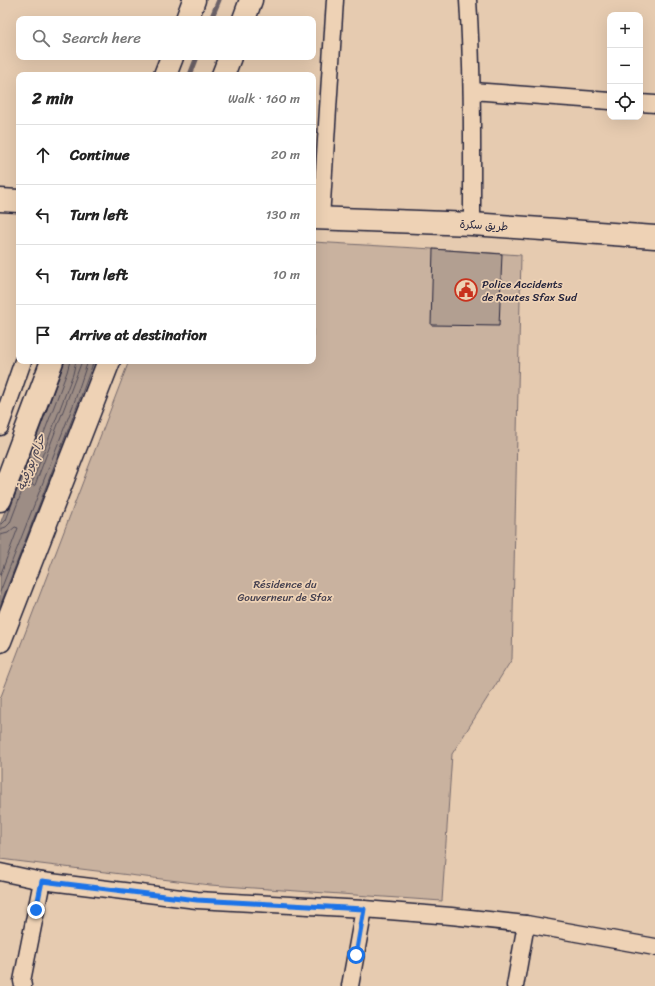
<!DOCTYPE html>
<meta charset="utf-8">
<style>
:root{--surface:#fff;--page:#f6f6f6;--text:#222;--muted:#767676;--line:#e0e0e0}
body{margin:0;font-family:Sriracha,"Playpen Sans Arabic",sans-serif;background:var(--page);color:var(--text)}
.controls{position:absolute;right:12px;top:12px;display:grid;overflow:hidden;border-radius:8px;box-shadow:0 4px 16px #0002}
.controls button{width:36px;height:36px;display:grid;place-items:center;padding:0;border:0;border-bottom:1px solid var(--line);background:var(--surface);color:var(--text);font:20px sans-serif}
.stop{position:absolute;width:12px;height:12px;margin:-9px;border:3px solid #1a73e8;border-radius:50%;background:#fff}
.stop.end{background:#1a73e8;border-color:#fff;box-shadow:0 1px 4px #0008}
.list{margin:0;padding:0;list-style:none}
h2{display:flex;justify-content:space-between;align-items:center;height:52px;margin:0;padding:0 16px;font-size:17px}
h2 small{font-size:13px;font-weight:400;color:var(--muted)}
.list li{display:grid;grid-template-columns:26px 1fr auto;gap:12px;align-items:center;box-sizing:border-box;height:60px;padding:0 16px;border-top:1px solid var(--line)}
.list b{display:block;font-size:15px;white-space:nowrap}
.list em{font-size:13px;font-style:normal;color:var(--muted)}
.icon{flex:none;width:22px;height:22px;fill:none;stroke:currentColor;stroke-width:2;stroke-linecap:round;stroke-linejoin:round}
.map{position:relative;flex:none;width:655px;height:986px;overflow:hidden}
.search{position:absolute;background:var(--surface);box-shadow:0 4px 16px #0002;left:16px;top:16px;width:300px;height:44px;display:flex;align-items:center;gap:10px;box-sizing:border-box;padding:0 14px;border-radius:8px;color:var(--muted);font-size:15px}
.panel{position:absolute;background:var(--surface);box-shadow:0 4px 16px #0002;left:16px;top:72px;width:300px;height:292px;border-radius:8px}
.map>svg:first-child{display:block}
.green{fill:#c9b29f;stroke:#766a6d}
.water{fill:#9d8d85;stroke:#6c6267}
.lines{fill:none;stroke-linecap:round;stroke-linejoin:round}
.shore{stroke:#534d59;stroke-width:1}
.stream{stroke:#6c6267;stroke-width:5}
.building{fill:#b29f91;stroke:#22223b}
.minor-casing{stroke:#22223b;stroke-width:19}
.secondary-casing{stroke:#22223b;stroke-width:25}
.trunk-casing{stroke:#22223b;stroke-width:25}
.minor{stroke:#eed2b5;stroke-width:16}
.secondary{stroke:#eed2b5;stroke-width:22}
.trunk{stroke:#eed2b5;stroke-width:22}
.route{stroke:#1a73e8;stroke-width:5}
.labels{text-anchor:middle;stroke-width:3.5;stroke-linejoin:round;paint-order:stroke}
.street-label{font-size:11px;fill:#22223b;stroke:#eed2b5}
.poi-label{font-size:11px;fill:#22223b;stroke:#eed2b5;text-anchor:start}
.park-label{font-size:11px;fill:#433f4f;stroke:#eed2b5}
.water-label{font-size:12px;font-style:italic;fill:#474251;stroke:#eed2b5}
</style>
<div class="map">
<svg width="655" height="986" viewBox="0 0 655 986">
<rect width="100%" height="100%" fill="#e6cbb0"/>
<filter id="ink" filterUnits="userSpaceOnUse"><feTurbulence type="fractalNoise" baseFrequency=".025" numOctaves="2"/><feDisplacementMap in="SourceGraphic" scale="8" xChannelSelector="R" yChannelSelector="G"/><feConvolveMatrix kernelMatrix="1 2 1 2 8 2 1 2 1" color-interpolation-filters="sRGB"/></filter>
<g filter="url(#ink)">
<path class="green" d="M313,242L433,249L521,255L512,659L452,754L442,901L210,885L0,859V699L129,361H313Z"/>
<path class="water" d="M62,361H98L0,617V524Z"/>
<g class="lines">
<g class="shore">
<path d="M76,361L73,374L32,483L33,486L35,485L82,361"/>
<path d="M0,524L3,523L6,520L65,361"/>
<path d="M0,529L6,527L10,523L67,372L70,361"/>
<path d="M0,535L8,533L15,527L18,528L0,576"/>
<path d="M0,592L74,403L88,361"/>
<path d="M0,606L78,404L94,361"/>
</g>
<g class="stream">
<path d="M211,19L219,0"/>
<path d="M190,75L197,57"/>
</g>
</g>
<path class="building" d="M433,249L502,254L499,326L431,325Z"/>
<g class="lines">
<g class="minor-casing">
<g id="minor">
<path d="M468,0C473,75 472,149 472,224"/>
<path d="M472,91L610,101"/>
<path d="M640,103L655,104"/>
<path d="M321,218L335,0"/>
<path d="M0,427L23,361"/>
<path d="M0,872L42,881L197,900L364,909L451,916L526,924L655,947"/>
<path d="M23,986L22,981L42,881"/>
<path d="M350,986L364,909"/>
<path d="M515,986L526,924"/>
</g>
</g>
<g class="secondary-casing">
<g id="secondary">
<path d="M0,200L19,201"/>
<path d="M313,218L472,224L655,237"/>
</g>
</g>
<g class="trunk-casing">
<g id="trunk">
<path d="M187,19L194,0"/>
<path d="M244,19L251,0"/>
<path d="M165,75L172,57"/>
<path d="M223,75L230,57"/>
<path d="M0,500L52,361"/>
<path d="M0,641L109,361"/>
</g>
</g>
<use href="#minor" class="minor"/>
<use href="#secondary" class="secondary"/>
<use href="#trunk" class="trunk"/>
</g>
</g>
<g class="lines" filter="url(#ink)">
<path class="route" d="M36,910L42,881L197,900L364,909L356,955"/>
</g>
<defs>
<g id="civic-ring" transform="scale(1.15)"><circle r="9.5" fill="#eed2b5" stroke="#c8321e" stroke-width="1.5"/><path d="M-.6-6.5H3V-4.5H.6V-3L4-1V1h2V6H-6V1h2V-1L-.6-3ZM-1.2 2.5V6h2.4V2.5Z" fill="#c8321e"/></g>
</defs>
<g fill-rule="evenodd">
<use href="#civic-ring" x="466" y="290"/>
</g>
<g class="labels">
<g class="street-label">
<text transform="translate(484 225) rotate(3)" y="4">طريق سكرة</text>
</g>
<g class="poi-label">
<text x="482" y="288">Police Accidents<tspan x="482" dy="13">de Routes Sfax Sud</tspan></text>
</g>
<g class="park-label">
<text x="285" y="588">Résidence du<tspan x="285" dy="13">Gouverneur de Sfax</tspan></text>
</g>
<g class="water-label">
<text transform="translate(31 462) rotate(-69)" y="4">حزام بورقيبة</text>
</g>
</g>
</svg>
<div class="controls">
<button>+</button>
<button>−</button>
<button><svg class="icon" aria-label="locate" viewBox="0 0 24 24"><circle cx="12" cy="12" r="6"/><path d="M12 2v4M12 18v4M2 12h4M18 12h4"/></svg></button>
</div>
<div class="stop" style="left:356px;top:955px"></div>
<div class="stop end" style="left:36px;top:910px"></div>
<div class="search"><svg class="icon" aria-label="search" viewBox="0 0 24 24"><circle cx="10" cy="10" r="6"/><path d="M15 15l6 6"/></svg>Search here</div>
<section class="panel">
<h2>2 min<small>Walk · 160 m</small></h2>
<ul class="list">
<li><svg class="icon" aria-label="ahead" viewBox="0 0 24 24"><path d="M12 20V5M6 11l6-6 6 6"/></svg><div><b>Continue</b></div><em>20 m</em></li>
<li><svg class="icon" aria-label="left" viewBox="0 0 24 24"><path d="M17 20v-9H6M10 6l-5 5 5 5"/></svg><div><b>Turn left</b></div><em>130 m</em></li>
<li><svg class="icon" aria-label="left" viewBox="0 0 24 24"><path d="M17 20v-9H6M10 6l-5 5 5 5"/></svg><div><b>Turn left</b></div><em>10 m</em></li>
<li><svg class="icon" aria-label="arrive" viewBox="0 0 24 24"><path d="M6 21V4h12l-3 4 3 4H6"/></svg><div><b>Arrive at destination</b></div></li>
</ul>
</section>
</div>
